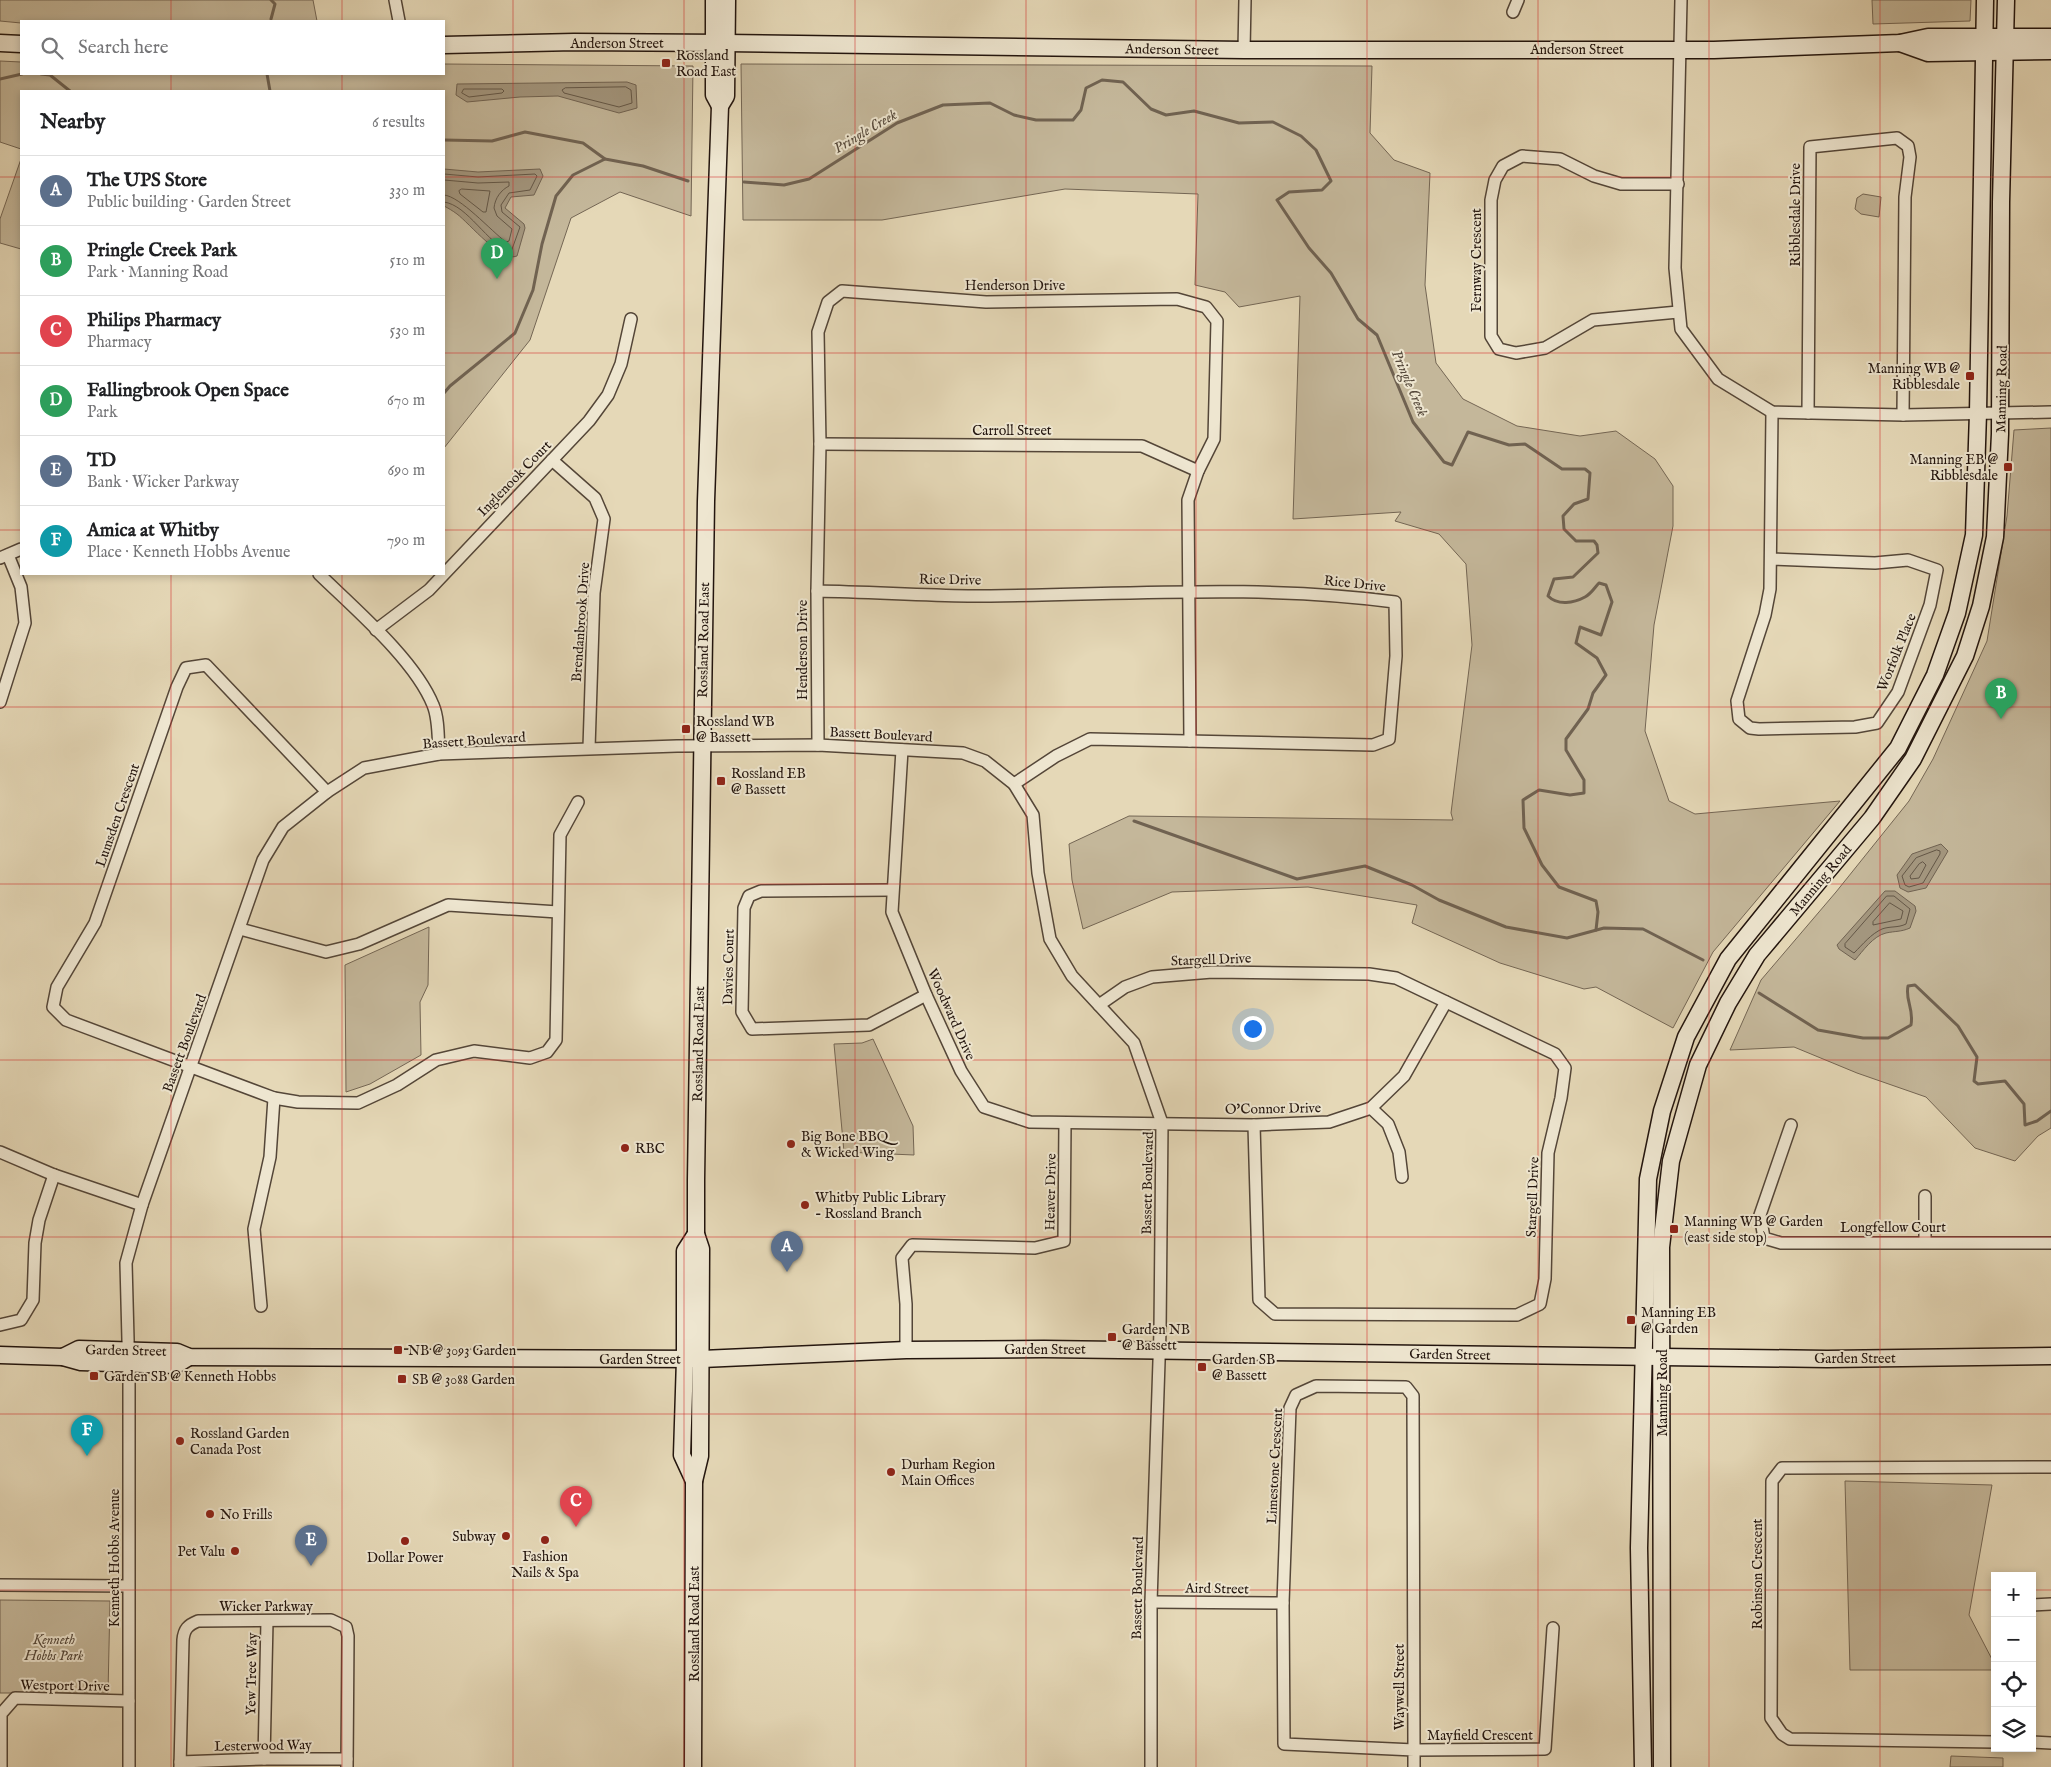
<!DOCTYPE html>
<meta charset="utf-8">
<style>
:root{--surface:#fff;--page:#f2f2f2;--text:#202124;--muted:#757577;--line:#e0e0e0;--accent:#8f2418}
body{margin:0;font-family:"IM FELL English",serif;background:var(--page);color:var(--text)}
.controls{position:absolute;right:15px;bottom:15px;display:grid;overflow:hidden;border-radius:0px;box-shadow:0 2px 8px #0003}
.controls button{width:45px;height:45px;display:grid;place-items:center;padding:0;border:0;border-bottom:1px solid var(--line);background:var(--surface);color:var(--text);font:25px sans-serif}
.you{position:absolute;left:1252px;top:1028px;width:18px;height:18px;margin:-12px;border:4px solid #fff;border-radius:50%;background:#1a73e8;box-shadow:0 0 0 8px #1a73e833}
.badge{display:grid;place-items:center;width:32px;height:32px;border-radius:50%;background:var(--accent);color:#fff;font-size:16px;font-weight:700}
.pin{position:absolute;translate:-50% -41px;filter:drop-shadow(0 1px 2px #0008)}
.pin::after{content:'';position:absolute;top:26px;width:18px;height:15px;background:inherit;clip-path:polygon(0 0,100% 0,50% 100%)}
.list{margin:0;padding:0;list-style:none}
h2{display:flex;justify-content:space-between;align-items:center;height:65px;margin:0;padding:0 20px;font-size:21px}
h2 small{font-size:16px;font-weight:400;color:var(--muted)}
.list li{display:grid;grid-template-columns:32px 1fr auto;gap:15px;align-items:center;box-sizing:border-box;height:70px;padding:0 20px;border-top:1px solid var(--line)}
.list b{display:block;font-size:19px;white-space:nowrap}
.list p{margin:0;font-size:16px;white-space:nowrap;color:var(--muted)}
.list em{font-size:16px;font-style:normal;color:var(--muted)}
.icon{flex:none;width:28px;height:28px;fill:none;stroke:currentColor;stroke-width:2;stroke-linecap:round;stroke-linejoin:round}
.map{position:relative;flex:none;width:2051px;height:1767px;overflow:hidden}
.search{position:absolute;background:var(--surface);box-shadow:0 2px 8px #0003;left:20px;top:20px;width:425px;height:55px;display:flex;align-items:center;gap:12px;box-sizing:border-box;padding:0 18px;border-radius:0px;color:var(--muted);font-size:19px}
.panel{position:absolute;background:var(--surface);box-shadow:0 2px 8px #0003;left:20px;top:90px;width:425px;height:485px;border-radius:0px}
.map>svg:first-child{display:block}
.green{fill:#c4b79a;stroke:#746654}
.water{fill:#a3967e;stroke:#706251}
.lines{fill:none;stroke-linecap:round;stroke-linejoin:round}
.shore{stroke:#635646;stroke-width:1}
.stream{stroke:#706251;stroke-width:3}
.street-casing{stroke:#544638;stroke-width:14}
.secondary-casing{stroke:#23150e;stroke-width:19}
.street{stroke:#eee6d0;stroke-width:11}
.secondary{stroke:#eee6d0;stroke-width:16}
.grid{fill:none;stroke:#d62828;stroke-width:1;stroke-opacity:0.55}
.poi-dot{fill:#8f2418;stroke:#eee6d0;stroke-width:2}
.labels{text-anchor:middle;stroke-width:4;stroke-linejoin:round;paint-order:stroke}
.street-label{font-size:14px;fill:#23150e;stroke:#eee6d0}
.poi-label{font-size:14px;fill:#23150e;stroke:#eee6d0;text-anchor:start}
.park-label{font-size:14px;font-style:italic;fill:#534638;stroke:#eee6d0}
.water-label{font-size:15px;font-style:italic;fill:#56493b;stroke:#eee6d0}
</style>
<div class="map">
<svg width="2051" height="1767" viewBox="0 0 2051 1767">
<rect width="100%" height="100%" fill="#e5d8b7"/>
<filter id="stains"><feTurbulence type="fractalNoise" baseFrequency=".004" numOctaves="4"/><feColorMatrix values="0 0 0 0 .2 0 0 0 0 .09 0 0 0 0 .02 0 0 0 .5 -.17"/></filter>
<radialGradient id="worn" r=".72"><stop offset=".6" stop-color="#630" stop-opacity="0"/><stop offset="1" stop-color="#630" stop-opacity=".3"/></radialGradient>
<g class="green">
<path d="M0,0H313L317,21H21V23L0,21Z"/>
<path d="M1872,0H1971L1970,21L1873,24Z"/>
<path d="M0,61L21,62V74H444V64L693,66L691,216L620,192L571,218L530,340L444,448V91H21V149L0,142Z"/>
<path d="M741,64L1372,66L1370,133L1394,160L1430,173L1425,285L1436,363L1463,399L1517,426L1580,436L1616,431L1655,459L1673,486V526L1654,625L1645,731L1669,801L1695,814L1840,801L1713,952L1673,1028L1596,987L1584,989L1500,963L1412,923L1417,905L1308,887L1172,892L1083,929L1072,880L1069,844L1129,816L1453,820L1451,813L1472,645L1466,564L1439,534L1395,521L1401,512L1293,519L1300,296L1239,307L1225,292L1195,285L1198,194L1065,189L882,220H743Z"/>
<path d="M21,159V249L0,243V219Z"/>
<path d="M1863,194L1881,197L1879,217L1861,214L1855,209L1857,198Z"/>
<path d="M2051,428V1128L2038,1136L2015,1161L1975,1148L1926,1097L1857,1073L1794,1047L1730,1050L1761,980L1836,892L1909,801L1933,759L1987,641L2007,516L2014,430Z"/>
<path d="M429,927L428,985L420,1002L421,1055L370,1084L346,1092L345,965Z"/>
<path d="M873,1039L913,1126L914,1155L844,1152L834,1044L862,1043Z"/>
<path d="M1845,1481L1992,1485L1969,1615L1995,1665V1670H1850Z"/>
<path d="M0,1600L110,1601L108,1693H0Z"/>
<path d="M1951,1756L2003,1758V1767H1950Z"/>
</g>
<g class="water">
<path d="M627,82L636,85L637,108L619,113L558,96L520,97L467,102L456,95L457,84Z"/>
<path d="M444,169L478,172L540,169L543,176L534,195L511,197L505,208L524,224L525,228L517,256C502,263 469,223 457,214C453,211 448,208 444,206Z"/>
<path d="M1941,844L1948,851L1926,888L1908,892L1900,888L1897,875L1912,854Z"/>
<path d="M1885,891H1895L1915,906L1916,911L1910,928C1901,932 1895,931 1886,933C1873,936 1863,951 1855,960L1839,949L1837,945Z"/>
</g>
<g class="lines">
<g class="shore">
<path d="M626,87L631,90L632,103L619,107L564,93L562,90L565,88Z"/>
<path d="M464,89H502L504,91L502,93L469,97L462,93Z"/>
<path d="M444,174L478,177L535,174L537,176L530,190L509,193L501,205L502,212L520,227L511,252C487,244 468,205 444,202"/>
<path d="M444,180L478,183L509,182V186C501,190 495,198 494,208L497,216L512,229L509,241L506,242C491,231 460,196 444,195"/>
<path d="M462,189L490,191L486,212H483L460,194L459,191Z"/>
<path d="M1937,850L1940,851V854L1923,883L1909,887L1905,885L1902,876L1916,858Z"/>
<path d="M1923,862L1926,865L1919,878L1911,879L1910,876L1919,864Z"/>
<path d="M1887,896H1894L1910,909L1906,924C1898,928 1890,926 1882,929C1871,934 1863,944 1854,953L1845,947V944Z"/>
<path d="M1890,903L1903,911L1901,919L1873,925V922Z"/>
</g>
<g class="stream">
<path d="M271,19L275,4L271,0"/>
<path d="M41,74L50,75L70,91"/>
<path d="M267,74L270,91"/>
<path d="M0,79L22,74"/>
<path d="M444,140L492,141L525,132L583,143L605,159L643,166L688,181"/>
<path d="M744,182L784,185L809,179L897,123L943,105L990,103L1014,115L1036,120H1073L1081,110L1086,88L1102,80L1123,82L1151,109L1166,115L1194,111L1239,123L1273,122L1301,136L1316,150L1331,181L1322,190L1289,192L1277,200L1309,248L1331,273L1358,319L1377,335L1413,422L1444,462L1452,465L1468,432L1509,445L1525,444L1562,469H1585L1590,473L1588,499L1574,504L1563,516L1564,529L1576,541H1594L1597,545L1598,553L1573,577L1554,579L1548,596C1558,606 1574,603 1585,597C1591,594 1595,587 1599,583L1606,585L1612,602L1601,635L1580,627L1576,643L1597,658L1606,675L1593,693L1588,709L1566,739V750L1584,780V793L1570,795L1539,790L1523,800L1524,828L1542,865L1559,887L1596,901L1598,912L1596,930"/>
<path d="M444,393L450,386L515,333L533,290L542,244L556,196L573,175L605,159"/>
<path d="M1134,821L1297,879L1365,866L1412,885L1439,900L1506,927L1567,938L1604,928L1643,929L1703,960"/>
<path d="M1759,993L1818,1030L1863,1038H1888L1911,1025C1914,1008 1905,1001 1908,986L1915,985L1958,1026L1977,1057L1974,1081L1978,1084L2005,1081L2024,1104L2025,1125L2037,1121L2051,1111"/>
</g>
<g class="street-casing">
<g id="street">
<path d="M395,0L399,21"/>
<path d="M1681,0L1675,268L1681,329L1718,379L1772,412L1903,415L2051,412"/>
<path d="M1513,12L1518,0"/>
<path d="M1244,50L1245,0"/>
<path d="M1678,184H1621L1594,176L1560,159L1522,156L1503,166L1495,180L1491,200V336L1499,349L1516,353L1545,348L1593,320L1678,312"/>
<path d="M1808,413L1810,147L1897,138L1908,146L1910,157L1905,197L1903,415"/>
<path d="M820,444L1142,446L1198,471"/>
<path d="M552,460L595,498L604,519L594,593L589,748"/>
<path d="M0,558L21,549"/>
<path d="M1771,559L1875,563L1908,560L1937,570L1930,605L1898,692L1877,723L1855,727L1759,729L1750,728L1739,719L1737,701L1765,615L1770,589L1772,412"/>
<path d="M319,574C355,609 415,660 433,705C439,719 438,739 439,754"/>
<path d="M817,591C867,592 918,595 968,596C1111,596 1253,583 1395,602L1396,656L1389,739L1373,745L1090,739L1056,756L1014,784"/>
<path d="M376,630L429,590L589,421L608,395L621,364L631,319"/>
<path d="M0,702L25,623L21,587L8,555"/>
<path d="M818,745L817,591L820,444L818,332L828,302L842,291L986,302L1177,299L1206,307L1217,321L1214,439L1198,471L1188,500L1190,741"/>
<path d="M902,750L892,912L926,995L961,1071L984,1107L1030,1122L1254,1125L1329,1122L1371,1108L1404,1076L1446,1002"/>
<path d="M327,792L206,665L186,668L177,687L95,923L57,987L53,1007L66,1020L274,1098L298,1102L358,1103L397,1085L436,1060L474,1051L530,1058L547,1052L556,1040L560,835L578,802"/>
<path d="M892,890L761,891L749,896L744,908L742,1012L752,1029L869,1025L926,995"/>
<path d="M240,929L326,952L359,944L448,905L558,912"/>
<path d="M1099,1005L1125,987L1152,977L1212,972L1369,974L1396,978L1555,1054L1565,1068L1561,1098L1548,1153L1545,1279L1540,1304L1517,1315L1275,1314L1259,1300L1254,1125"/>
<path d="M1371,1108L1388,1124L1399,1152L1402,1177"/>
<path d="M1791,1125L1760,1215L1764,1238L1781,1243H2051"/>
<path d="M0,1152L54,1175L142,1205"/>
<path d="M1925,1196V1242"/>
<path d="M261,1306L254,1229L270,1157L274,1098"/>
<path d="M0,1325L21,1320L33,1300L35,1243L39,1220L54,1175"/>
<path d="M906,1350V1304L902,1258L912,1245L1035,1248L1064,1241L1065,1123"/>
<path d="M0,1585L128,1586"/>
<path d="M1151,1602L1283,1603"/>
<path d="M2032,1605L2051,1604"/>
<path d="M1995,1742L1790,1739L1782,1734L1771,1718L1772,1481L1782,1468L2051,1467"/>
<path d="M2032,1742L2051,1743"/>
<path d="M264,1759L267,1621"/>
<path d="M180,1762L264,1759H347"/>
<path d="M1,1767V1714L15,1698L129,1701"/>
<path d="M129,1767V1378L126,1263L142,1205L263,860L283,827L327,792L364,768L439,754L677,746L818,745L963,753L985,761L1014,784L1033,815L1038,873L1050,939L1072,976L1134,1043L1162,1123L1160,1331L1151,1602V1767"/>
<path d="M180,1767L183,1640C184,1629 188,1625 198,1621L331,1620L346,1627L348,1636L347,1767"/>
<path d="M1414,1767V1750L1413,1396L1406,1387L1316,1386L1296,1395L1290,1408L1283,1603L1284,1744L1414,1750L1545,1749L1553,1628"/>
</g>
</g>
<g class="secondary-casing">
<g id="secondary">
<path d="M714,0V95L720,106"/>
<path d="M0,43L21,44"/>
<path d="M1900,43L1928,53L2051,51"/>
<path d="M444,45L574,42L726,43L1244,50H1714L1900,43L1928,37H2051"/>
<path d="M0,1355L63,1357L81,1362L176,1365L189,1357"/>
<path d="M63,1357L79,1349L177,1352L189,1357L702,1359L906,1350L1044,1349L1827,1359L2051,1356"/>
<path d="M694,1481L682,1455L685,1359V1251L696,1234"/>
<path d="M693,1767L694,1481L700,1456L701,1249L696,1234V1180L706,501L720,106L726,96L727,0"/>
<path d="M1643,1767L1639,1548L1648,1179L1662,1111L1686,1037L1728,959L1898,748L1935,675L1957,613L1974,535L1978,413L1985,0"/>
<path d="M1662,1767L1661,1247L1671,1161L1698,1065L1728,1003L1757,955L1872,818L1913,759L1965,656L1981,606L1995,537L2000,434L2001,202L2006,0"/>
</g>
</g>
<use href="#street" class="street"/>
<use href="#secondary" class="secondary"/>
</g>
<path class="grid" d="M171,0V21M342,0V21M513,0V1767M684,0V1767M855,0V1767M1026,0V1767M1196,0V1767M1367,0V1767M1538,0V1767M1709,0V1767M1880,0V1767M171,74V91M342,74V91M0,177H21M444,177H2051M0,353H21M444,353H2051M0,530H21M444,530H2051M171,574V1767M342,574V1767M0,707H2051M0,884H2051M0,1060H2051M0,1237H2051M0,1414H2051M0,1590H1995M2032,1590H2051"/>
<g class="poi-dot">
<rect x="661" y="58" width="10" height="10" rx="2.5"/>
<rect x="1965" y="371" width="10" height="10" rx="2.5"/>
<rect x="2003" y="462" width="10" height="10" rx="2.5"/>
<rect x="681" y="724" width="10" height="10" rx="2.5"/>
<rect x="716" y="776" width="10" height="10" rx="2.5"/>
<circle cx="791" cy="1144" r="5"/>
<circle cx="625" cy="1148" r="5"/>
<circle cx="805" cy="1205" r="5"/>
<rect x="1669" y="1224" width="10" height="10" rx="2.5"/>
<rect x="1626" y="1315" width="10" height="10" rx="2.5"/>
<rect x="1107" y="1332" width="10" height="10" rx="2.5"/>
<rect x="393" y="1345" width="10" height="10" rx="2.5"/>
<rect x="1197" y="1362" width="10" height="10" rx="2.5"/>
<rect x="89" y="1371" width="10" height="10" rx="2.5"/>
<rect x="397" y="1374" width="10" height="10" rx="2.5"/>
<circle cx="180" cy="1441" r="5"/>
<circle cx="891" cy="1472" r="5"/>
<circle cx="210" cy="1514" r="5"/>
<circle cx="506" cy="1536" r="5"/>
<circle cx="545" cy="1540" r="5"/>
<circle cx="405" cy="1541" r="5"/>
<circle cx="235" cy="1551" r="5"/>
</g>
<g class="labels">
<g class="street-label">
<text x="617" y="48">Anderson Street</text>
<text transform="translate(1172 49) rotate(1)" y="5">Anderson Street</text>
<text x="1577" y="54">Anderson Street</text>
<text transform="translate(1795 215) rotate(-90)" y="5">Ribblesdale Drive</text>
<text transform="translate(1476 260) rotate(-90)" y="5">Fernway Crescent</text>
<text x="1015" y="290">Henderson Drive</text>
<text transform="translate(2001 389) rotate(-89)" y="5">Manning Road</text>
<text x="1012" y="435">Carroll Street</text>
<text transform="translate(514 478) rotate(-46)" y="5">Inglenook Court</text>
<text transform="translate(950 579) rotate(1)" y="5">Rice Drive</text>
<text transform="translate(1355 583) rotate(6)" y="5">Rice Drive</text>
<text transform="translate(580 622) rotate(-86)" y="5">Brendanbrook Drive</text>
<text transform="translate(703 640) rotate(-89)" y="5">Rossland Road East</text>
<text transform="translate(802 650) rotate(-90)" y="5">Henderson Drive</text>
<text transform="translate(1896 652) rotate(-68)" y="5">Worfolk Place</text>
<text transform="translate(881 734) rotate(3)" y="5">Bassett Boulevard</text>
<text transform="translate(474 740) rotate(-4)" y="5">Bassett Boulevard</text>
<text transform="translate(117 815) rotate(-71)" y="5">Lumsden Crescent</text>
<text transform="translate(1820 880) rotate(-50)" y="5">Manning Road</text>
<text transform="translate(1211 959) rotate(-2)" y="5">Stargell Drive</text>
<text transform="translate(728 967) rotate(-89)" y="5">Davies Court</text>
<text transform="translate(952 1014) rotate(66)" y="5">Woodward Drive</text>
<text transform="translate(184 1043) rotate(-70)" y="5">Bassett Boulevard</text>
<text transform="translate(698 1044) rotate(-89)" y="5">Rossland Road East</text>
<text transform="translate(1273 1108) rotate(-1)" y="5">O'Connor Drive</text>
<text transform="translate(1147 1183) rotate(-89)" y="5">Bassett Boulevard</text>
<text transform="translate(1050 1192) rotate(-89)" y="5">Heaver Drive</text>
<text transform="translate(1532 1197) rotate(-88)" y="5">Stargell Drive</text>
<text x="1893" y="1232">Longfellow Court</text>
<text x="1045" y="1354">Garden Street</text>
<text transform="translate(126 1350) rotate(1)" y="5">Garden Street</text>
<text transform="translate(1450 1354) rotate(1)" y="5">Garden Street</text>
<text x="1855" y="1363">Garden Street</text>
<text x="640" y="1364">Garden Street</text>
<text transform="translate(1662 1393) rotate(-90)" y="5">Manning Road</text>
<text transform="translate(1274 1466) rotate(-87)" y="5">Limestone Crescent</text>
<text transform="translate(114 1558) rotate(-90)" y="5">Kenneth Hobbs Avenue</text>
<text transform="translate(1757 1574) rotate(-90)" y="5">Robinson Crescent</text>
<text transform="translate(1137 1588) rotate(-89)" y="5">Bassett Boulevard</text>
<text transform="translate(1217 1588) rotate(1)" y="5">Aird Street</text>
<text x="266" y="1611">Wicker Parkway</text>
<text transform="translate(694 1624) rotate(-90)" y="5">Rossland Road East</text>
<text transform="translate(251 1674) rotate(-89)" y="5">Yew Tree Way</text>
<text transform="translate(65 1685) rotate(1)" y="5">Westport Drive</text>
<text transform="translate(1399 1687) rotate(-90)" y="5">Waywell Street</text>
<text x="1480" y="1740">Mayfield Crescent</text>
<text transform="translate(263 1745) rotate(-1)" y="5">Lesterwood Way</text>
</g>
<g class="poi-label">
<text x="676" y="60">Rossland<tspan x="676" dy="16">Road East</tspan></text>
<text x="1960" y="373" text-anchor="end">Manning WB @<tspan x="1960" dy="16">Ribblesdale</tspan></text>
<text x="1998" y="464" text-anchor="end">Manning EB @<tspan x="1998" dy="16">Ribblesdale</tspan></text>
<text x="696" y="726">Rossland WB<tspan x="696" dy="16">@ Bassett</tspan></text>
<text x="731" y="778">Rossland EB<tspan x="731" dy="16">@ Bassett</tspan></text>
<text x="801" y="1141">Big Bone BBQ<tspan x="801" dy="16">&amp; Wicked Wing</tspan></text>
<text x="635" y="1153">RBC</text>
<text x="815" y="1202">Whitby Public Library<tspan x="815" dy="16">- Rossland Branch</tspan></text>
<text x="1684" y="1226">Manning WB @ Garden<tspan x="1684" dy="16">(east side stop)</tspan></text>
<text x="1641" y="1317">Manning EB<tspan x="1641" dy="16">@ Garden</tspan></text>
<text x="1122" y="1334">Garden NB<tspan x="1122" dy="16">@ Bassett</tspan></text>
<text x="408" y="1355">NB @ 3093 Garden</text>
<text x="1212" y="1364">Garden SB<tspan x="1212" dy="16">@ Bassett</tspan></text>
<text x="104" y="1381">Garden SB @ Kenneth Hobbs</text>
<text x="412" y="1384">SB @ 3088 Garden</text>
<text x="190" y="1438">Rossland Garden<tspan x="190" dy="16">Canada Post</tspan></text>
<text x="901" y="1469">Durham Region<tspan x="901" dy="16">Main Offices</tspan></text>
<text x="220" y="1519">No Frills</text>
<text x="496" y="1541" text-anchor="end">Subway</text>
<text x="225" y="1556" text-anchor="end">Pet Valu</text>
<text x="545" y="1561" text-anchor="middle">Fashion<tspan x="545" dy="16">Nails &amp; Spa</tspan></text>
<text x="405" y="1562" text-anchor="middle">Dollar Power</text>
</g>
<g class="park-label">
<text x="54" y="1644">Kenneth<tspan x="54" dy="16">Hobbs Park</tspan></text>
</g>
<g class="water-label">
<text transform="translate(865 131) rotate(-31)" y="5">Pringle Creek</text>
<text transform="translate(1410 383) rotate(67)" y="5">Pringle Creek</text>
</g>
</g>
<rect width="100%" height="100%" filter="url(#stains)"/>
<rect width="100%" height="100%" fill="url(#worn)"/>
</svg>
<div class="controls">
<button>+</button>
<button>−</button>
<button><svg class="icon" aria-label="locate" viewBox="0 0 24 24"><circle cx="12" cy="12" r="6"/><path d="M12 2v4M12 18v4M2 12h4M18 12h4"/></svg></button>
<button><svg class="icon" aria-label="layers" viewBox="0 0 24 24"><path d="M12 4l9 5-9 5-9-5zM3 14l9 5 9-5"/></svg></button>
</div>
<div class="you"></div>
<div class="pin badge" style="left:787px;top:1272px;background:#5c6f8a">A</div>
<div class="pin badge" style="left:2001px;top:719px;background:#2e9e5b">B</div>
<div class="pin badge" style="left:576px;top:1527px;background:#e0444e">C</div>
<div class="pin badge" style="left:497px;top:279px;background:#2e9e5b">D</div>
<div class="pin badge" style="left:311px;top:1566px;background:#5c6f8a">E</div>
<div class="pin badge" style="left:87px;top:1456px;background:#0f9aa8">F</div>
<div class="search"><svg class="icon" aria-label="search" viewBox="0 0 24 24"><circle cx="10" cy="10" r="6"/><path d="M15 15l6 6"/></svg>Search here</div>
<section class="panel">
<h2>Nearby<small>6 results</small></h2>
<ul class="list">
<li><span class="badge" style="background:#5c6f8a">A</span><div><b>The UPS Store</b><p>Public building · Garden Street</p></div><em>330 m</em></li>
<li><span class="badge" style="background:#2e9e5b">B</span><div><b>Pringle Creek Park</b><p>Park · Manning Road</p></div><em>510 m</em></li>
<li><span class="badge" style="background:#e0444e">C</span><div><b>Philips Pharmacy</b><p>Pharmacy</p></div><em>530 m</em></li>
<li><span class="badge" style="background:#2e9e5b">D</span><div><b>Fallingbrook Open Space</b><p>Park</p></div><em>670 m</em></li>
<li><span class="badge" style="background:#5c6f8a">E</span><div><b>TD</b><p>Bank · Wicker Parkway</p></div><em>690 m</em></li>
<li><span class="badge" style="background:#0f9aa8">F</span><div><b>Amica at Whitby</b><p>Place · Kenneth Hobbs Avenue</p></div><em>790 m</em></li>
</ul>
</section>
</div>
